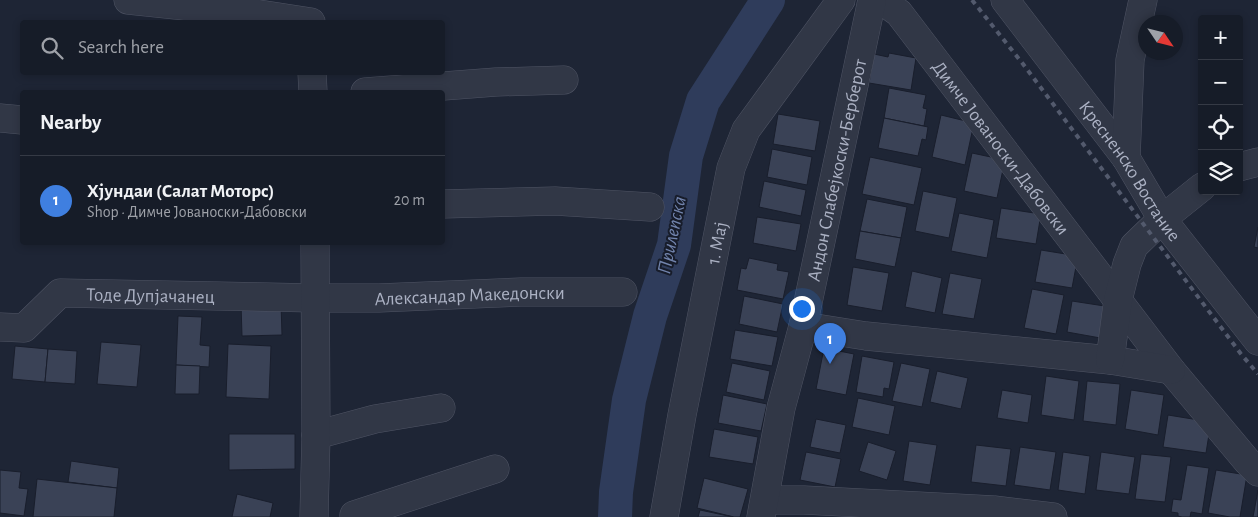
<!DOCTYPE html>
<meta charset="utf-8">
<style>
:root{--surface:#161c28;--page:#232934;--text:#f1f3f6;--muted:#9ea1a8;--line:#353a45;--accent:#799afa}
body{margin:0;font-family:"Alegreya Sans",sans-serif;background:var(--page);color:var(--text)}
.controls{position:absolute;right:15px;top:15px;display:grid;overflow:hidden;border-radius:5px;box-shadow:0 2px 8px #0003}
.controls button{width:45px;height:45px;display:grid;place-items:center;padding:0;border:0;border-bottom:1px solid var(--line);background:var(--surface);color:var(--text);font:25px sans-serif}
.compass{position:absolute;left:1138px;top:15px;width:45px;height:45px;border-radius:50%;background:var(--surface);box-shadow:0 2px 8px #0003;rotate:125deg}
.you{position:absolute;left:801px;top:308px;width:18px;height:18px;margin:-12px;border:4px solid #fff;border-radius:50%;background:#1a73e8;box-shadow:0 0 0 8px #1a73e833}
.badge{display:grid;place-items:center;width:32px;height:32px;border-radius:50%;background:var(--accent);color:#fff;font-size:16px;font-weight:700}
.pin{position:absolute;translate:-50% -41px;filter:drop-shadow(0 1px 2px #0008)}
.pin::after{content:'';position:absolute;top:26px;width:18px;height:15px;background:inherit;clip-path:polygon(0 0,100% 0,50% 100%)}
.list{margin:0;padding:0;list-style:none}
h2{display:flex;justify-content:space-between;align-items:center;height:65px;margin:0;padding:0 20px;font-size:21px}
h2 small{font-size:16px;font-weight:400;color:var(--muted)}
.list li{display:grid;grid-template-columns:32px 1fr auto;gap:15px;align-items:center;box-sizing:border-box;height:90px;padding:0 20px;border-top:1px solid var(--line)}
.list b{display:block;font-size:19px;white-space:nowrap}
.list p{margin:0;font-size:16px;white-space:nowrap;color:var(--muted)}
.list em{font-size:16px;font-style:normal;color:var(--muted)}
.icon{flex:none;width:28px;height:28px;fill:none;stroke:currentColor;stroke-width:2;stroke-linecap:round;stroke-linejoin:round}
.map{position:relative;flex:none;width:1258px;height:517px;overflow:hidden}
.search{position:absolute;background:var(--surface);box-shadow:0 2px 8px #0003;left:20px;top:20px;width:425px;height:55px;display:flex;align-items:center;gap:12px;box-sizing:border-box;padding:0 18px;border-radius:5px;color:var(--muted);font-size:19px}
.panel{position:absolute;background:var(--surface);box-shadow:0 2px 8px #0003;left:20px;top:90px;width:425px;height:155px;border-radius:5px}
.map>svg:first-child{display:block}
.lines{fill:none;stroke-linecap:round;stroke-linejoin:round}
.river{stroke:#2f3c5b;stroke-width:34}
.building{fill:#3a4256;stroke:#191e2c}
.minor-casing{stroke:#4f5464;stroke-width:29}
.minor{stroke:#313746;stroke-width:28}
.rail{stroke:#535a6d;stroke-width:4;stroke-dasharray:5 5;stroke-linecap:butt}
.labels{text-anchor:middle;stroke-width:4;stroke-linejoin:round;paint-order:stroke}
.street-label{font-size:19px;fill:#abb1c3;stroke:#171c2a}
.water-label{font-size:20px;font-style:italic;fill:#7284ad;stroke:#171c2a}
</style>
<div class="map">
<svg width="1258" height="517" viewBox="0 0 1258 517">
<rect width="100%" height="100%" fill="#1e2535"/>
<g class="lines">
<path class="river" d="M615,517L616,492L629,400L650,316L674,245L686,156L703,101L768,0"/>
</g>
<g class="building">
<path d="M889,53L916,58L911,90L869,83L874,54L888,57Z"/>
<path d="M889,88L926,95L923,108L927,109L924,126L884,118Z"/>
<path d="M778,114L820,121L815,151L773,144Z"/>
<path d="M941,115L974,123L965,165L932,157Z"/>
<path d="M884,118L928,127L926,140L922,139L918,156L878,148Z"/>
<path d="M772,149L812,157L807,185L767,177Z"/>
<path d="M972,153L1005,160L997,198L964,191Z"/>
<path d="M870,157L922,168L914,205L862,194Z"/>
<path d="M764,181L806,190L801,216L759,207Z"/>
<path d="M923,191L957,198L949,238L915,231Z"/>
<path d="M867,199L907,207L901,238L860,231Z"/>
<path d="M1001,208L1041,214L1036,244L996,238Z"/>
<path d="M959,213L994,220L987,258L951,251Z"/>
<path d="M757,217L801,224L796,251L753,243Z"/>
<path d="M1258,227V248L1254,247Z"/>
<path d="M860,231L901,238L895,267L855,259Z"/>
<path d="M1041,250L1078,256L1072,288L1035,282Z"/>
<path d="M749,258L778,264L777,270L789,272L783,299L737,290L741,268L746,269Z"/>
<path d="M853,267L889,273L882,311L847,305Z"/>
<path d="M912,271L942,278L935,313L905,307Z"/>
<path d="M950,273L982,279L974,319L942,314Z"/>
<path d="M1032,289L1064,295L1056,334L1024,328Z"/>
<path d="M744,296L783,304L777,332L739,324Z"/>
<path d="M1072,301L1111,307L1106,339L1067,332Z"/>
<path d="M281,303L282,335L242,336L241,304Z"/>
<path d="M178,316L202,317L200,345L210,346L209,367L176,365Z"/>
<path d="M735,330L778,337L772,366L730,359Z"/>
<path d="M101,342L141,345L137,387L97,384Z"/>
<path d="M228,344L271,346L269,399L226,397Z"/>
<path d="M15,346L48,349L45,382L12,379Z"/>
<path d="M824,348L854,354L846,395L816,389Z"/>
<path d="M48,349L77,351L75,384L45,382Z"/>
<path d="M862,356L894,362L889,389L884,388L883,397L856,392Z"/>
<path d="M732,363L770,371L764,400L726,392Z"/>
<path d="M901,363L930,369L922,407L892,401Z"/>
<path d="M176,365L200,366L199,394H175Z"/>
<path d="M937,371L968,378L961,409L930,402Z"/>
<path d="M1046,376L1079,381L1074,420L1041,415Z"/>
<path d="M1087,381L1120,384L1116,425L1083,421Z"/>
<path d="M1002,390L1032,395L1028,423L997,418Z"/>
<path d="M1131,390L1164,395L1158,435L1125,429Z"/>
<path d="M723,395L767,404L761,431L718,423Z"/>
<path d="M858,398L895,406L889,435L852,427Z"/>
<path d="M1168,415L1211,422L1206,453L1163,447Z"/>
<path d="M816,419L846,425L840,453L810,447Z"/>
<path d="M714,429L758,437L753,464L709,457Z"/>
<path d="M229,434H295V469L229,470Z"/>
<path d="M909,441L937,445L930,485L903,481Z"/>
<path d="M868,442L896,451L887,480L859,471Z"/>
<path d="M976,445L1011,449L1006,486L971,482Z"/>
<path d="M1020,447L1056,452L1050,490L1014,485Z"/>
<path d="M806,452L841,459L835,487L800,480Z"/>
<path d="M1063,452L1090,456L1085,494L1058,490Z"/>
<path d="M1101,452L1135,457L1129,494L1096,490Z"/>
<path d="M1141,454L1171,457L1165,502L1135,499Z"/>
<path d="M71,461L119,468L117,488L68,482Z"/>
<path d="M1187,465L1209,468L1202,514L1191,512L1190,517H1182L1178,516V513L1171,512L1173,499L1181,500Z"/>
<path d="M0,470L21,472L19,488L28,489L24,516L0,513Z"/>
<path d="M1216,470L1247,475L1240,517H1230L1208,513Z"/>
<path d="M704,478L748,489L740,517H734L697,508Z"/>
<path d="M37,479L117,488L114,517H33Z"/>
<path d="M1258,490V517H1253Z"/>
<path d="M237,494L273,503L270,517H232Z"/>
<path d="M700,510L733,517H698Z"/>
</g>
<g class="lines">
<g class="minor-casing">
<g id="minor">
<path d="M128,0L252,13L311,22"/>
<path id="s1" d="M881,0L899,13L1171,370L1247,461L1258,472"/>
<path id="s2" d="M1005,0L1126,158L1162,219L1258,341"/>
<path d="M312,72L313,92"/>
<path d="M365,92L496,82L564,80"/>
<path d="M0,118L22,120"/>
<path d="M1126,158L1130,60L1143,0"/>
<path d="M1239,167L1258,162"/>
<path d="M442,204L555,201L650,207"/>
<path d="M803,326L866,336L1110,360L1171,370"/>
<path id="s3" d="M0,327L24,328L60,293L315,298H379L521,292H623"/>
<path d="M1110,360L1118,300L1127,264L1134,246L1162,219L1202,187"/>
<path d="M316,435L375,419L441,408"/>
<path d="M765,500H804L994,510L1053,517"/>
<path d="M354,515L495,469"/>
<path d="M314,517L316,435L315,242"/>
<path id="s4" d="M664,517L682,415L731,168L746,130L841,0"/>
<path id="s5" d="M761,517L781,408L803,326L872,0"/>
</g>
</g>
<use href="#minor" class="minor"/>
<path class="rail" d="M972,0L1023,64L1241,354L1258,374"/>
</g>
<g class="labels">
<g class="street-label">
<text dy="7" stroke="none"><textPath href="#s1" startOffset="191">Димче Јованоски-Дабовски</textPath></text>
<text dy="7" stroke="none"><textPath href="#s5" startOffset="355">Андон Слабејкоски-Берберот</textPath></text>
<text dy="7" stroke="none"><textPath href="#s2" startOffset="212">Кресненско Востание</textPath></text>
<text dy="7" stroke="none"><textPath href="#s4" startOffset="279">1. Мај</textPath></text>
<text dy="7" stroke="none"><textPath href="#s3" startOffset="165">Тоде Дупјачанец</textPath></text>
<text dy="7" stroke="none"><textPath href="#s3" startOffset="484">Александар Македонски</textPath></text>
</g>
<g class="water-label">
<text transform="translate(671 235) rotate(-78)" y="7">Прилепска</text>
</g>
</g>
</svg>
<div class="controls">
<button>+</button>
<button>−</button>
<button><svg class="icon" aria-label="locate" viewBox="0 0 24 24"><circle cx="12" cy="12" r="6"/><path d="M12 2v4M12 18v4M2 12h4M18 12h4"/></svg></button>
<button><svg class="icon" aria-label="layers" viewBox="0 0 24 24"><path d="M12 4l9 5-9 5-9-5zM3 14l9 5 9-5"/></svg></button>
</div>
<svg class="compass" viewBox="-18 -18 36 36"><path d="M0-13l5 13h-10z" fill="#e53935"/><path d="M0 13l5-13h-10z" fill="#9ea1a8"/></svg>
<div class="you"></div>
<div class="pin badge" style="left:830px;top:364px;background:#3f7fe0">1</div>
<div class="search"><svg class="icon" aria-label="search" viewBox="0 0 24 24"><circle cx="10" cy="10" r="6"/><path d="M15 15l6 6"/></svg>Search here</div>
<section class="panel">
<h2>Nearby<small></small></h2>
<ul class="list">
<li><span class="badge" style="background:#3f7fe0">1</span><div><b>Хјундаи (Салат Моторс)</b><p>Shop · Димче Јованоски-Дабовски</p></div><em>20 m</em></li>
</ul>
</section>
</div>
